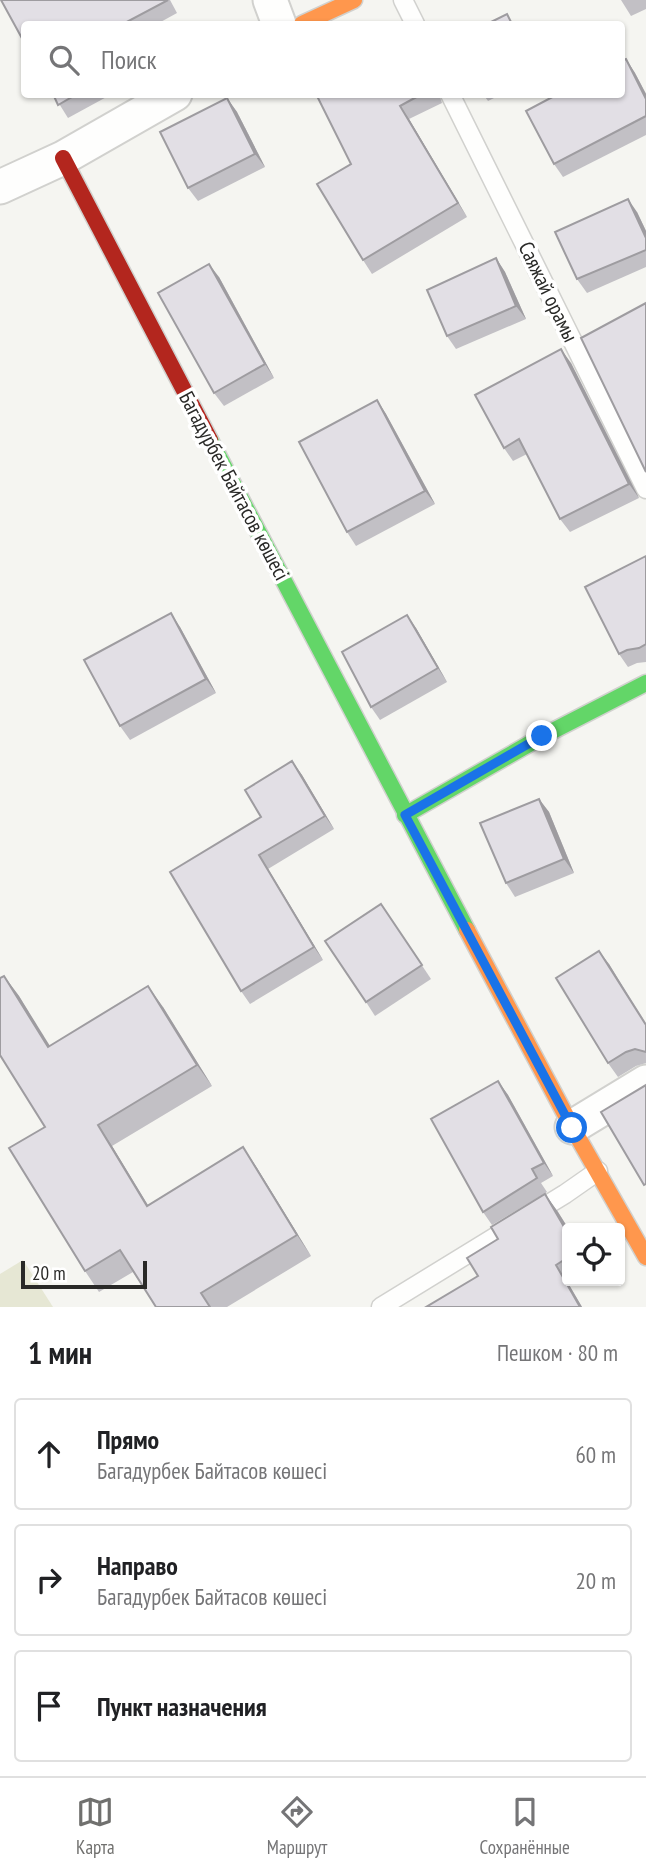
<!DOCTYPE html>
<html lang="ru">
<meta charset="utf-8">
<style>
:root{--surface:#fff;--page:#f6f6f6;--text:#202124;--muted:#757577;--line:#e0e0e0;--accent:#70706e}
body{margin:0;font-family:"PT Sans Narrow",sans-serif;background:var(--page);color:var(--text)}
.controls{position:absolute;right:21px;bottom:21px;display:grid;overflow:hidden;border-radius:7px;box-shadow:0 2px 5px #0004}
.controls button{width:63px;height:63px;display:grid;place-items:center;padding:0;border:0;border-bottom:2px solid var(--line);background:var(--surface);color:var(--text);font:35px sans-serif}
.scale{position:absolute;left:21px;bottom:18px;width:126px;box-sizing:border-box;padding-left:7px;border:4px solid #292927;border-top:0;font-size:19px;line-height:24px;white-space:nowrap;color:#292927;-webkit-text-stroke:5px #fff;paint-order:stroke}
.stop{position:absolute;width:21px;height:21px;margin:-16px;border:5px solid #1a73e8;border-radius:50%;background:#fff}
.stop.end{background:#1a73e8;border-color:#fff;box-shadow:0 2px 7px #0008}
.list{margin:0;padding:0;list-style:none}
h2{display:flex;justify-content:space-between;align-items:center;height:91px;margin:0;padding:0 28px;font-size:30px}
h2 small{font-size:23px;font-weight:400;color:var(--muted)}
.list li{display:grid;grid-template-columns:46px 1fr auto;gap:21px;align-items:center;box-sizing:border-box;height:112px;margin:0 14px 14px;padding:0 14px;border:2px solid var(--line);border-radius:7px}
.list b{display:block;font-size:26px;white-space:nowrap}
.list p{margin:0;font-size:23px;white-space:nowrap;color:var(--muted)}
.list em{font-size:23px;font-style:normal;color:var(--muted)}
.icon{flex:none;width:38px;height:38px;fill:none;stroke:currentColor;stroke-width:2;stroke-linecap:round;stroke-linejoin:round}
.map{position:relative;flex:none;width:646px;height:1307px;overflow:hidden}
.search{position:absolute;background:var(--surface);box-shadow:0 2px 5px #0004;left:21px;right:21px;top:21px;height:77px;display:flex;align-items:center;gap:18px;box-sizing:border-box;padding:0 24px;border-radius:7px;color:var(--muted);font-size:26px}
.sheet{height:469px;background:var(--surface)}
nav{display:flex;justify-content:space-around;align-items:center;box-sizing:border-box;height:98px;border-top:2px solid var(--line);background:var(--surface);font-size:19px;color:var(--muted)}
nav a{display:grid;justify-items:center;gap:4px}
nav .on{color:var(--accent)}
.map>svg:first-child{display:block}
.green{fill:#e6e7d4}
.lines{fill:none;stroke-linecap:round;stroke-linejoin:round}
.lane-casing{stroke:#d1d1ce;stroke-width:21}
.street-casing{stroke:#d1d1ce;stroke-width:37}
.fast-casing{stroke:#d1d1ce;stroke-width:19}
.slow-casing{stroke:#d1d1ce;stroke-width:19}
.jam-casing{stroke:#d1d1ce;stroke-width:19}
.lane{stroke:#fefefd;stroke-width:18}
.street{stroke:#fefefd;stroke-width:33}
.fast{stroke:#63d668;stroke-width:16}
.slow{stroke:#ff974d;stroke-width:16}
.jam{stroke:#b3261e;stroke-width:16}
.wall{fill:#c2c0c5}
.shaded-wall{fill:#9e9ca0}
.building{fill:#e2dfe5;stroke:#9e9ca0;stroke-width:2}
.route{stroke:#1a73e8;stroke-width:9}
.labels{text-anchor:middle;stroke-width:7;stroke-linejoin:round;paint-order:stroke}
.street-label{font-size:21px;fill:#292927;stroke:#fff}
</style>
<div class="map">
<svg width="646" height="1307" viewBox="0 0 646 1307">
<rect width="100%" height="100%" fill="#f5f5f1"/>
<path class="green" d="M23,1260L53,1307H0V1274Z"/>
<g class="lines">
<g class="lane-casing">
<g id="lane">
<path d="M403,0L415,24"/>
<path d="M450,94L646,489"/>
<path d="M381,1307L565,1194L598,1171"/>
</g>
</g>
<g class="street-casing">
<g id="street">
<path d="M270,0L279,24"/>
<path d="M0,187L63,158L175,94"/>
<path d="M572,1127L646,1082"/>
</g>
</g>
<g class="fast-casing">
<g id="fast">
<path d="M210,440L467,930"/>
<path d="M405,815L543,736L646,683"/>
</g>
</g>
<g class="slow-casing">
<g id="slow">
<path d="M302,24L354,0"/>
<path d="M467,930L572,1127L646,1257"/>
</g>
</g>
<g class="jam-casing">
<path id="jam" d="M63,158L210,440"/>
</g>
<use href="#lane" class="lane"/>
<use href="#street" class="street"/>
<use href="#fast" class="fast"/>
<use href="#slow" class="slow"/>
<use href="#jam" class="jam"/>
</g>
<g class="wall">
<path d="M1,0H170L177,13L157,24H24Z"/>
<path d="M621,0H646V9L631,16Z"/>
<path d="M626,59L635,73L646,94V135L563,177L554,164Z"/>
<path d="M53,94H112L68,118Z"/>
<path d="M316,94H439L442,103L409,119L467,217L372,274L363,260L351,164Z"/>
<path d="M483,94H502L488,101Z"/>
<path d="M227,98L237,112L265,167L198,201L188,188Z"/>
<path d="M637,212L646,231V267L587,293L577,279Z"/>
<path d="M496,258L505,272L526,319L456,349L447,336Z"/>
<path d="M219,277L274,378L224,406L214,393Z"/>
<path d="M571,363L639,498L570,532L560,519L527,454L513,461L504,448Z"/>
<path d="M377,400L386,414L435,504L356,546L347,532Z"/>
<path d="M646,556V662L637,663L628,667L619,654Z"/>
<path d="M180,627L216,693L130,740L120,726Z"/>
<path d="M416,628L447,682L380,720L371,707Z"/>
<path d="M292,761L302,775L334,829L268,869L323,960L250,1004L241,991L261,817Z"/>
<path d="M539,799L549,812L574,873L515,897L506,883Z"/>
<path d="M381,904L431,979L375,1016L366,1002Z"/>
<path d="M609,964L646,1023V1063L636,1066L618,1077L608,1063Z"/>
<path d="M4,976L19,996L49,1046L163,1007L212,1086L112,1146L148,1205L243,1147L257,1168L311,1256L227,1307H156L133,1272L99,1292L85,1271L45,1127Z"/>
<path d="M498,1081L508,1095L553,1176L541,1183L547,1192L492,1225L483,1212Z"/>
<path d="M545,1194L558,1212L568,1228L567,1281H573L568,1283L582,1307H426L478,1276L498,1239Z"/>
</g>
<g class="shaded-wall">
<path d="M626,59L635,73L646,94V99Z"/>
<path d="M227,98L237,112L265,167L255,154Z"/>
<path d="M400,106L409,119L467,217L458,203Z"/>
<path d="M628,199L637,212L646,231V238Z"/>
<path d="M496,258L505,272L526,319L516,306Z"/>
<path d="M209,264L219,277L274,378L265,364Z"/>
<path d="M561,349L571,363L639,498L629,484Z"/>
<path d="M377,400L386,414L435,504L425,491Z"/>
<path d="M171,613L180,627L216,693L206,679Z"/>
<path d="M407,615L416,628L447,682L438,668Z"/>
<path d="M292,761L302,775L334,829L325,816Z"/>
<path d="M539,799L549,812L574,873L564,859Z"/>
<path d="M259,855L268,869L323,960L314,947Z"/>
<path d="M599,951L609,964L646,1025Z"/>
<path d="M4,976L19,996L63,1067L48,1047Z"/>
<path d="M148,986L163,1007L212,1086L197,1065Z"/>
<path d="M498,1081L508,1095L553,1176L544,1163Z"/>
<path d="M98,1125L112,1146L161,1227L147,1206Z"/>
<path d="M243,1147L257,1168L311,1256L297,1235Z"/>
<path d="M545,1194L558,1212L568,1228L567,1232Z"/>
<path d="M556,1265L568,1283L582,1307H580Z"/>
</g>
<g class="building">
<path d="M1,0H168L123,24H24V42Z"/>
<path d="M507,14L512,24H487Z"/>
<path d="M626,59L646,99V116L554,164L526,111L558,94H621V61Z"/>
<path d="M53,94H77L58,105Z"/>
<path d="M316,94H422L400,106L458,203L363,260L317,184L351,164Z"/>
<path d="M227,98L255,154L188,188L160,132Z"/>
<path d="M628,199L646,238V250L577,279L555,232Z"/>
<path d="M496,258L516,306L447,336L427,290Z"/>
<path d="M209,264L265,364L214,393L158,293Z"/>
<path d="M646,303V472L581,338Z"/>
<path d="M561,349L629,484L560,519L519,439L504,448L475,395Z"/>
<path d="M377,400L425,491L347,532L299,442Z"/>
<path d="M646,556V644L639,648L627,650L619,654L585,587Z"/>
<path d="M171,613L206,679L120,726L84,660Z"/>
<path d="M407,615L438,668L371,707L342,652Z"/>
<path d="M292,761L325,816L259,855L314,947L241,991L170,872L261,817L245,790Z"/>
<path d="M539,799L564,859L506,883L480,823Z"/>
<path d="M381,904L422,965L366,1002L325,941Z"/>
<path d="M599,951L646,1025V1052L635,1049L626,1052L608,1063L556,978Z"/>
<path d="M4,976L48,1047L148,986L197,1065L98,1125L147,1206L243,1147L297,1235L201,1293L210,1307H156L120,1250L85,1271L9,1148L45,1127L0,1055V978Z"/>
<path d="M498,1081L544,1163L532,1169L537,1178L483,1212L431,1119Z"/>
<path d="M646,1085V1184L644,1185L601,1112Z"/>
<path d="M545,1194L567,1232V1258L556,1265L580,1307H426L478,1276L467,1258L498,1239L491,1227Z"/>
</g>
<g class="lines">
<path class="route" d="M542,736L405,815L572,1128"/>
</g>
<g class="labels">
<g class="street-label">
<text transform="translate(548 292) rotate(64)" y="7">Саяжай орамы</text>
<text transform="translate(234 486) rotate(62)" y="7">Багадурбек Байтасов көшесі</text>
</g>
</g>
</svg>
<div class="controls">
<button><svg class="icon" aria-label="locate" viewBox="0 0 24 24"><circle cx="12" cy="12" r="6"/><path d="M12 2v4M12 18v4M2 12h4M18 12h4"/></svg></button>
</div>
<div class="scale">20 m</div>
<div class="stop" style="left:572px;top:1128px"></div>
<div class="stop end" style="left:542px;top:736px"></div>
<div class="search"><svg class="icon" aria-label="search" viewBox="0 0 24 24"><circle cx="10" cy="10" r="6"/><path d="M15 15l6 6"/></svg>Поиск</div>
</div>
<section class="sheet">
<h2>1 мин<small>Пешком · 80 m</small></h2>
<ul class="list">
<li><svg class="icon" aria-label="ahead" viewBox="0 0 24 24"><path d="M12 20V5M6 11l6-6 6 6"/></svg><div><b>Прямо</b><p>Багадурбек Байтасов көшесі</p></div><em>60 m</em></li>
<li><svg class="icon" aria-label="right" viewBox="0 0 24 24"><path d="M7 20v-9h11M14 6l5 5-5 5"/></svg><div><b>Направо</b><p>Багадурбек Байтасов көшесі</p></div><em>20 m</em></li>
<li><svg class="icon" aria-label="arrive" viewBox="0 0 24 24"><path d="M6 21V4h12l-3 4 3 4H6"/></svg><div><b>Пункт назначения</b></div></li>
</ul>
</section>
<nav>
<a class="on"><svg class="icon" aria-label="map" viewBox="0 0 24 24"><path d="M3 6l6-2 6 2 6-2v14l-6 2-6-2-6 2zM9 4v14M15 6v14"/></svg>Карта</a>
<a><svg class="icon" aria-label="directions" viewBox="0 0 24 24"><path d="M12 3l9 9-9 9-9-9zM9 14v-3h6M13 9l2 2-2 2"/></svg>Маршрут</a>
<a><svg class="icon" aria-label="saved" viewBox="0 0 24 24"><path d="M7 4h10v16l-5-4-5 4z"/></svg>Сохранённые</a>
</nav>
